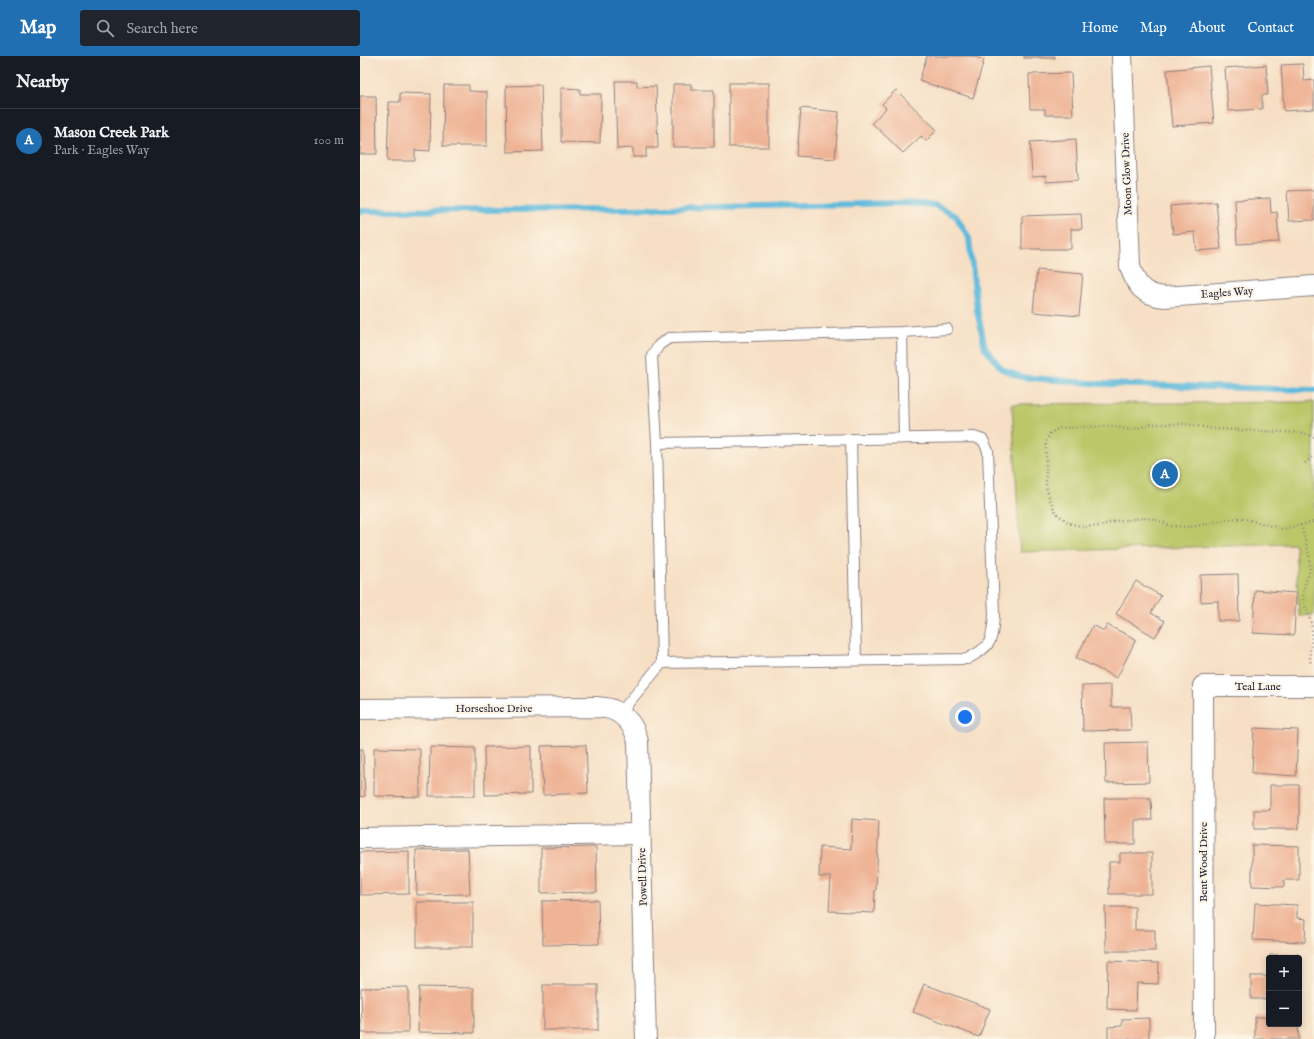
<!DOCTYPE html>
<meta charset="utf-8">
<style>
:root{--surface:#171b24;--page:#20242c;--text:#f1f3f6;--muted:#9ea1a6;--line:#363941;--accent:#1f6fb2}
body{margin:0;font-family:"IM FELL English",serif;background:var(--page);color:var(--text)}
.controls{position:absolute;right:12px;bottom:12px;display:grid;overflow:hidden;border-radius:4px;box-shadow:0 2px 10px #0003}
.controls button{width:36px;height:36px;display:grid;place-items:center;padding:0;border:0;border-bottom:1px solid var(--line);background:var(--surface);color:var(--text);font:20px sans-serif}
.you{position:absolute;left:605px;top:661px;width:14px;height:14px;margin:-10px;border:3px solid #fff;border-radius:50%;background:#1a73e8;box-shadow:0 0 0 6px #1a73e833}
.badge{display:grid;place-items:center;width:26px;height:26px;border-radius:50%;background:var(--accent);color:#fff;font-size:13px;font-weight:700}
.pin{position:absolute;translate:-50% -50%;border:2px solid #fff;box-shadow:0 1px 4px #0006}
.list{margin:0;padding:0;list-style:none}
h2{display:flex;justify-content:space-between;align-items:center;height:52px;margin:0;padding:0 16px;font-size:17px}
h2 small{font-size:13px;font-weight:400;color:var(--muted)}
.list li{display:grid;grid-template-columns:26px 1fr auto;gap:12px;align-items:center;box-sizing:border-box;height:64px;padding:0 16px;border-top:1px solid var(--line)}
.list b{display:block;font-size:15px;white-space:nowrap}
.list p{margin:0;font-size:13px;white-space:nowrap;color:var(--muted)}
.list em{font-size:13px;font-style:normal;color:var(--muted)}
.icon{flex:none;width:22px;height:22px;fill:none;stroke:currentColor;stroke-width:2;stroke-linecap:round;stroke-linejoin:round}
.map{position:relative;flex:none;width:954px;height:983px;overflow:hidden}
header{display:flex;align-items:center;gap:24px;box-sizing:border-box;height:56px;padding:0 20px;background:var(--accent);color:#fff}
header strong{font-size:19px}
nav{display:flex;gap:22px;margin-inline-start:auto;font-size:14px}
.search{width:280px;height:36px;background:var(--page);display:flex;align-items:center;gap:10px;box-sizing:border-box;padding:0 14px;border-radius:4px;color:var(--muted);font-size:15px}
main{display:flex}
aside{flex:1;background:var(--surface)}
.map>svg:first-child{display:block}
.green{fill:#bbc769;stroke:#6e7452}
.lines{fill:none;stroke-linecap:round;stroke-linejoin:round}
.stream{stroke:#5ebadc;stroke-width:6}
.building{fill:#efb496}
.lane-casing{stroke:#8c8080;stroke-width:12}
.street-casing{stroke:#8c8080;stroke-width:22}
.path{stroke:#8c8080;stroke-width:2.5;stroke-dasharray:1 3;stroke-linecap:butt}
.lane{stroke:#fff;stroke-width:10}
.street{stroke:#fff;stroke-width:20}
.labels{text-anchor:middle;stroke-width:4;stroke-linejoin:round;paint-order:stroke}
.street-label{font-size:11px;fill:#22223b;stroke:#fcf5e5}
</style>
<header>
<strong>Map</strong>
<div class="search"><svg class="icon" aria-label="search" viewBox="0 0 24 24"><circle cx="10" cy="10" r="6"/><path d="M15 15l6 6"/></svg>Search here</div>
<nav><a>Home</a><a>Map</a><a>About</a><a>Contact</a></nav>
</header>
<main>
<aside>
<h2>Nearby<small></small></h2>
<ul class="list">
<li><span class="badge">A</span><div><b>Mason Creek Park</b><p>Park · Eagles Way</p></div><em>100 m</em></li>
</ul>
</aside>
<div class="map">
<svg width="954" height="983" viewBox="0 0 954 983">
<rect width="100%" height="100%" fill="#fcf5e5"/>
<filter id="ink" filterUnits="userSpaceOnUse"><feTurbulence type="fractalNoise" baseFrequency=".025" numOctaves="2"/><feDisplacementMap in="SourceGraphic" scale="8" xChannelSelector="R" yChannelSelector="G"/><feConvolveMatrix kernelMatrix="1 2 1 2 8 2 1 2 1" color-interpolation-filters="sRGB"/></filter>
<filter id="wash" filterUnits="userSpaceOnUse"><feTurbulence type="fractalNoise" baseFrequency=".012" numOctaves="4" result="noise"/><feDisplacementMap in="SourceGraphic" scale="16" xChannelSelector="R" yChannelSelector="G"/><feGaussianBlur stdDeviation="0.9" result="paint"/><feColorMatrix in="noise" values="0 0 0 0 0 0 0 0 0 0 0 0 0 0 0 0 0 1.4 0 .05"/><feComposite in="paint" operator="in"/></filter>
<g filter="url(#wash)">
<rect width="100%" height="100%" fill="#f6dfc4"/>
<path class="green" d="M954,346V559L939,560L935,488L660,496L652,348Z"/>
<g class="lines">
<path class="stream" d="M0,155L260,153L545,147L575,149L596,160L609,182L617,254L625,292L642,313L661,321L742,328L954,334"/>
</g>
<g id="blocks">
<g class="building">
<path d="M567,0H612L624,4L613,42L559,25Z"/>
<rect x="664" y="0" width="31" height="2"/>
<path d="M943,8L944,25L954,24V53L924,55L921,9Z"/>
<path d="M906,9L908,39H902V53L868,55L865,12Z"/>
<path d="M849,10L854,67L812,70L807,14Z"/>
<path d="M711,17L713,59H685V53H670L669,18Z"/>
<path d="M255,25H277V31L296,30L298,92H286V101H273V92L257,93Z"/>
<rect x="369" y="27" width="40" height="64"/>
<path d="M313,28H331V34H354V91H313Z"/>
<path d="M84,29H109V35L127,36V90H83Z"/>
<path d="M181,29L183,95L147,96L146,30Z"/>
<path d="M201,32L220,33V38H241L240,87L201,86Z"/>
<path d="M536,34L577,74L566,85L561,80L543,97L512,67L526,52L522,48Z"/>
<path d="M40,37L71,38L70,95L55,94V105H27L29,46H40Z"/>
<path d="M0,40H16L17,98H0Z"/>
<path d="M441,52L479,56L475,103L437,100Z"/>
<path d="M716,83L718,124L686,126V120L672,121L670,86Z"/>
<path d="M954,134V164L929,165L927,135Z"/>
<path d="M910,142L911,157L917,156L919,186L877,188L875,144Z"/>
<path d="M856,146L861,193L837,195L835,176L813,178L810,150Z"/>
<path d="M721,158L722,173H711V193H662V160Z"/>
<path d="M677,214L723,218L719,260L673,256Z"/>
<path d="M878,518L879,565H858V545L841,546L840,519Z"/>
<path d="M776,525L801,540L791,557L805,565L795,581L756,558Z"/>
<path d="M895,534L936,537L934,579L893,577Z"/>
<path d="M733,569L744,575L747,569L776,583L757,622L716,602Z"/>
<path d="M751,629V651H770L771,674L723,675L722,630Z"/>
<path d="M894,672L938,674L936,720L892,717Z"/>
<path d="M788,686L789,726L746,727L745,687Z"/>
<path d="M226,689L228,737L183,739L181,690Z"/>
<path d="M171,690V738L125,739L124,691Z"/>
<path d="M70,691L115,692V740H69Z"/>
<path d="M14,692L60,693V741L14,740Z"/>
<path d="M0,693H3L5,740L0,741Z"/>
<path d="M910,729H939V773H894V754H910Z"/>
<path d="M744,742H791L792,764H775V788H745Z"/>
<path d="M492,763L519,765L516,834H515L514,857L469,855L471,821H459L460,791L491,793Z"/>
<path d="M892,789L939,790V824H924V831L892,830Z"/>
<path d="M236,791L237,836L181,837V792Z"/>
<path d="M108,793L110,838L57,839L56,794Z"/>
<path d="M49,795V838L0,839V796Z"/>
<path d="M760,797H792V838H749V806H760Z"/>
<path d="M238,844L239,888L183,889L182,845Z"/>
<rect x="57" y="846" width="56" height="45"/>
<path d="M895,847L937,849V862L946,863L945,886L893,884Z"/>
<path d="M745,851H775V874H795V895H746Z"/>
<path d="M938,898V902H910V899Z"/>
<path d="M748,905L799,907L798,928L777,927L776,954L747,953Z"/>
<rect x="891" y="920" width="18" height="23"/>
<path d="M564,928L630,953L619,981L553,956Z"/>
<rect x="183" y="929" width="55" height="45"/>
<path d="M48,931V977H2L1,932Z"/>
<path d="M59,931L114,932V977L58,976Z"/>
<path d="M895,961H909V968H938L939,983H895Z"/>
<path d="M789,962V983H748V971L762,970V963Z"/>
</g>
</g>
</g>
<g filter="url(#ink)">
<use href="#blocks" fill-opacity="0" stroke="#8c8080" stroke-width="1"/>
<g class="lines">
<g class="lane-casing">
<g id="lane">
<path d="M542,276L544,382"/>
<path d="M491,383L496,603"/>
<path d="M297,387L292,300L299,289L309,282L542,276L587,273"/>
<path d="M259,658L302,607L297,387L614,381L623,384L628,395L634,559C632,586 632,590 607,603L302,607"/>
</g>
</g>
<g class="street-casing">
<g id="street">
<path d="M762,0L770,210C776,230 783,239 805,241L954,230"/>
<path d="M0,653L237,651C242,652 249,652 253,654C267,660 275,672 278,686L286,983"/>
<path d="M0,782L280,778"/>
<path d="M844,983L843,630H954"/>
</g>
</g>
<g class="path">
<path d="M954,381L944,377L856,373L824,368H791L770,374L753,370L699,372L690,377L686,386V430L690,444L696,457L709,467L724,471L740,470L755,465L784,462L794,463L812,470L831,471L869,463L882,462L923,473L954,466"/>
<path d="M945,407L954,400"/>
<path d="M941,469C944,482 951,500 950,512C949,521 943,530 943,539C943,551 951,561 952,572C953,586 948,595 951,609"/>
</g>
<use href="#lane" class="lane"/>
<use href="#street" class="street"/>
</g>
</g>
<g class="labels">
<g class="street-label">
<text transform="translate(766 118) rotate(-92)" y="4">Moon Glow Drive</text>
<text transform="translate(867 236) rotate(-4)" y="4">Eagles Way</text>
<text x="898" y="634">Teal Lane</text>
<text x="134" y="656">Horseshoe Drive</text>
<text transform="translate(843 806) rotate(-90)" y="4">Bent Wood Drive</text>
<text transform="translate(282 821) rotate(-92)" y="4">Powell Drive</text>
</g>
</g>
</svg>
<div class="controls">
<button>+</button>
<button>−</button>
</div>
<div class="you"></div>
<div class="pin badge" style="left:805px;top:418px">A</div>
</div>
</main>
